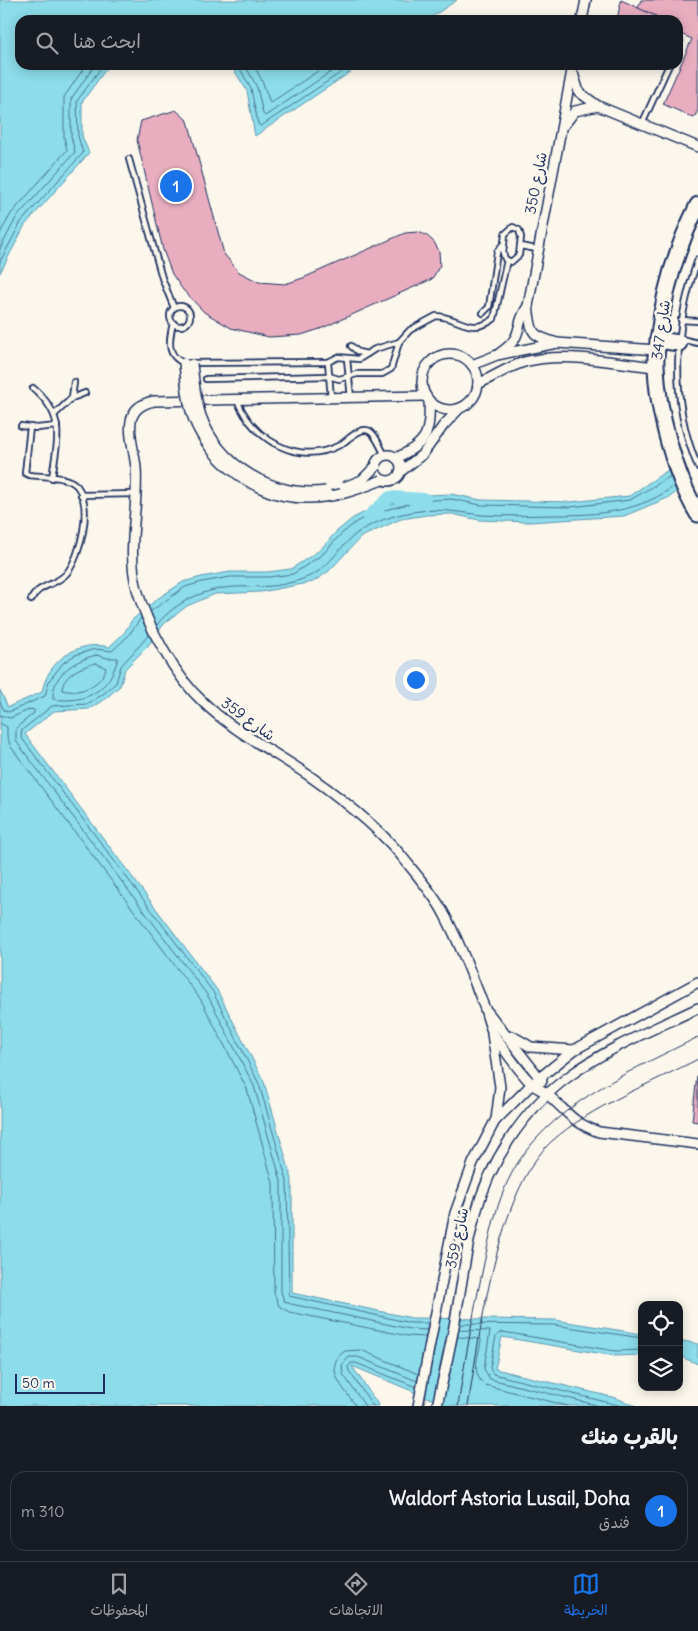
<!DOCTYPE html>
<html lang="ar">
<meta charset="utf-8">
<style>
:root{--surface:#171b24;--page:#242831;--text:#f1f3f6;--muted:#9ea1a6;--line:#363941;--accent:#1a73e8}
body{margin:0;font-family:Delius,"Playpen Sans Arabic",sans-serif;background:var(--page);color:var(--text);direction:rtl}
.controls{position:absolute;right:15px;bottom:15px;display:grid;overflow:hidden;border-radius:10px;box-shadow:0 2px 12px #0003}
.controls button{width:45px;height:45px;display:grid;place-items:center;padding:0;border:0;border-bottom:1px solid var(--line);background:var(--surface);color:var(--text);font:25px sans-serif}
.scale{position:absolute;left:15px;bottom:12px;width:90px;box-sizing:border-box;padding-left:5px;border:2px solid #1b2f5e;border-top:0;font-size:14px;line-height:18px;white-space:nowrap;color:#1b2f5e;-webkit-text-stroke:4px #fbf7ec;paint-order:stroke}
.you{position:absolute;left:415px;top:679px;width:18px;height:18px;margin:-12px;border:4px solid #fff;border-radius:50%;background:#1a73e8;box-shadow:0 0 0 8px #1a73e833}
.badge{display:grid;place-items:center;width:32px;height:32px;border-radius:50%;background:var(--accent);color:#fff;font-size:16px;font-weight:700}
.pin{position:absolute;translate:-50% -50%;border:2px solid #fff;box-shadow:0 1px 5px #0006}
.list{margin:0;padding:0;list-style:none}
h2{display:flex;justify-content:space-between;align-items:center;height:65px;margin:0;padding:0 20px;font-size:21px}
h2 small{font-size:16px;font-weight:400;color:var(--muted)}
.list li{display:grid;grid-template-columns:32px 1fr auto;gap:15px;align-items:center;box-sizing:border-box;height:80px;margin:0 10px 10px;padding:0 10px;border:1px solid var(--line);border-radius:15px}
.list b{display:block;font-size:19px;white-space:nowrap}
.list p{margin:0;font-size:16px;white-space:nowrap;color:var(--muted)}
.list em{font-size:16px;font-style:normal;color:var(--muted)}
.icon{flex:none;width:28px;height:28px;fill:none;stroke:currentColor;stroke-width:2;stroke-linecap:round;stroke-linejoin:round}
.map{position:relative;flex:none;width:698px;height:1406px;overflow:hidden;direction:ltr}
.search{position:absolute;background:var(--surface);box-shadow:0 2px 12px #0003;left:15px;right:15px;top:15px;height:55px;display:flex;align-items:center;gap:12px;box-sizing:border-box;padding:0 18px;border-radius:15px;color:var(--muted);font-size:19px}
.sheet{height:155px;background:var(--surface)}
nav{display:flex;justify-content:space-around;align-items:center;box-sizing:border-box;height:70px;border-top:1px solid var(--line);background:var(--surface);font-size:14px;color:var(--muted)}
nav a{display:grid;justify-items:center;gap:2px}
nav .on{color:var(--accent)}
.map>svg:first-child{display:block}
.water{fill:#8cdce9;stroke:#5f97b1}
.pier{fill:#fbf7ec}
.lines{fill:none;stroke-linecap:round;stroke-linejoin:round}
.shore{stroke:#487496;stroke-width:1}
.canal{stroke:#8cdce9;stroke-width:12}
.building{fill:#e8aec0;stroke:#1b2f5e}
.service-casing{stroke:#1b2f5e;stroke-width:8}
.minor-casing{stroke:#1b2f5e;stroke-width:12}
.primary-casing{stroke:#1b2f5e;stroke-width:19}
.service{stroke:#fbf7ec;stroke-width:4.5}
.minor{stroke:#fbf7ec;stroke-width:9}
.primary{stroke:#fbf7ec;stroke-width:15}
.tram{stroke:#1b2f5e;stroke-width:1}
.minor-bridge-casing{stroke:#1b2f5e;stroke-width:12;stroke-linecap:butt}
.minor-bridge{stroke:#fbf7ec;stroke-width:9}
.labels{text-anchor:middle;stroke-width:5;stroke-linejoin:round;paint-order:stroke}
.street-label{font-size:15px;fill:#1b2f5e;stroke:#fbf7ec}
</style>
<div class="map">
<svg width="698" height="1406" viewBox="0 0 698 1406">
<rect width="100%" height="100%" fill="#fbf7ec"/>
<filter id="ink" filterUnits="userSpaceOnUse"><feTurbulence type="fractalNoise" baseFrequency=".02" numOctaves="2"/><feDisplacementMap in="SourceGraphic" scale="10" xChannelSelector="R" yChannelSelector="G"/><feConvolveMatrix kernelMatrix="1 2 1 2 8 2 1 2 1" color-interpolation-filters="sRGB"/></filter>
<g filter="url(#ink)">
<g class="water">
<path d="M0,0H457L427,20H20V65H109L82,102V136L89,153L25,225L0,273Z"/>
<path d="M231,65H361L255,136L247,91Z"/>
<path d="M698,450V475L670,497L624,516L530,522L479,520L452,514L427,515L401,519L361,537L329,571L313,582L261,592L215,594L187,606L164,624L147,647L125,669L120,686L105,699L89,709L54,711L25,734L217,990L264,1082L292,1180V1293L412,1318L555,1320L642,1334V1355L615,1356L502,1337L495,1369L616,1398L636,1406H448L352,1366L379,1406H0V690L8,707L42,692C47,661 79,639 109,647L124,633L132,620L157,599L183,582L201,577L230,572H268L291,569L320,550L336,532L353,518L371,509L427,495L451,494L481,500L570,502L629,496Z"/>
<path d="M679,1340L698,1344V1364L679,1356Z"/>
</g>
<path class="pier" d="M698,448V478L678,493L668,469Z"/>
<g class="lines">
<g class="shore">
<path d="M238,65L251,89L258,124L261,126L352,65"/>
<path d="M245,65L257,87L263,114L265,116L341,65"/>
<path d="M254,65L263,83L270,103L327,65"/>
<path d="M0,233L11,214L67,150L64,137V97L86,65"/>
<path d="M0,249L16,218L75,152L71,136V99L95,65"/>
<path d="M0,262L21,222L83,153L78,136L77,101L103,65"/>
<path d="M151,611L185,587L202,582L230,577H268L293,574L323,554L340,535L356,522L373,513L420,501L451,499L481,505L571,507L630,500L671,476"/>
<path d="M157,625C175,601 207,588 236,587C254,586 271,588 289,583C331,573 328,557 357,533C368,525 389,517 402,514C434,507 450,511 481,515C506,517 531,515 556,515C599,515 640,512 674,486"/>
<path d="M149,635L121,666L116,683L102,695L87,704L52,706L22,730L21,737L213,992L259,1084L287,1181L289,1296L411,1323H428"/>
<path d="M96,655L107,658H118C110,690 87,704 53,699C52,674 74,661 96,655Z"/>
<path d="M96,663L106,668C101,686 79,695 62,690C63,674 83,666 96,663Z"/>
<path d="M0,702L4,710L9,712L45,696L49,681L63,663L75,655L95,649L112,651L128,636L141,618"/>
<path d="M0,715L10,718L31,709L34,710V713L16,728V741L208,996L254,1086L281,1181V1292L284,1301L291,1304L410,1329L427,1330"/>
<path d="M0,723L7,727V737L11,747L201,1000L247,1089L273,1183L274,1293L279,1306L289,1312L408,1336L425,1337"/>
<path d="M460,1324L554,1325L642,1338"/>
<path d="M459,1330L490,1331L484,1369L490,1379L600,1406"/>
<path d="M458,1337L481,1339C480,1355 469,1372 485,1385L568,1406"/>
<path d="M356,1406C345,1390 321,1366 345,1351L361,1350L418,1374"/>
<path d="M365,1406L343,1374L342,1365L349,1357H358L417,1381"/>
<path d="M373,1406L349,1371L348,1367L351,1363H356L416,1387"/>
<path d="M622,1406L493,1374L490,1368L496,1336L503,1332L615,1351L642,1350"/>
</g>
<path class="canal" d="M368,517L390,497L425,499"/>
</g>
<g class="building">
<path d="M621,0L656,16L654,20H617Z"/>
<path d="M641,0H698V110L694,118L663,104L692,39L678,33V20H654L656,16L638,8Z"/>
<path d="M176,110L188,121L224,254L239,272L259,282L285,284L303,278L405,233L418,232L426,235L434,242L439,251L440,265L432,279L320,329L301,335L269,337L231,328L204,312L183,290L172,274L163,250L137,140L141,121Z"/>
<path d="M697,1075L698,1076V1122L692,1121Z"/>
</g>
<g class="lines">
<g class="service-casing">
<g id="service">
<path d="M678,45L680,41"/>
<path d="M642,124L669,65"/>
<path d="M129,159L162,278L174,308"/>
<path d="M513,227L519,230L521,237L519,255L511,262L505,259L503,253L505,234Z"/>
<path d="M520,246L537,249"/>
<path d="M698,259C674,327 669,400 698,467"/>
<circle cx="180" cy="316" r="10"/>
<path d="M483,313L489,307L497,252L504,243"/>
<path d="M681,320L698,321"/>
<path d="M173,323C169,340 166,356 184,363L328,362"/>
<path d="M681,339L698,343"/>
<path d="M351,346L358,352L367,354"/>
<path d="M347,359L351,398"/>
<path d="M206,379L329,376L339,379L357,374H382L391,369L399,342"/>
<path d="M33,388C67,417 57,439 52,478"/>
<path d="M72,398L74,382"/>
<path d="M331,398L328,362L338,357L359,359L375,349L399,342L410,330L436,316C460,317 470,336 494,319L507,260"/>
<path d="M237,400C254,441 298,466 340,445C347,441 357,429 366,430C376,431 380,449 386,456"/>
<path d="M55,414L72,398L85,393"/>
<path d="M21,426L37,428L57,426"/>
<path d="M30,427L25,473L29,475C43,477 67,475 77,486C93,506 81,555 67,573C56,586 38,584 31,600"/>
<path d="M81,495L136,494"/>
</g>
</g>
<g class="minor-casing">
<g id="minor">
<path d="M582,20L586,0"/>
<path d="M573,73L579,92L598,106L698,147"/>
<path d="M564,125L575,111L598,106"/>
<path d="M557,343C529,335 532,333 528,306L573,65"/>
<path d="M500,353C526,335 513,327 528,306"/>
<circle cx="450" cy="382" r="28"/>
<path d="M472,365L497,355L557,343L657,350"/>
<path d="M478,384C493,377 508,367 524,362C565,351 613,363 656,367"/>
<path d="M426,396L154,401C117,408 134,443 136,468C139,509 126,549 137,589C147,626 175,676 203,702C234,732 275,752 311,777C345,801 383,831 408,864C420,879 433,894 442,910C459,940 472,976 485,1009C487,1016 489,1024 492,1031C498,1042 522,1075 532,1084C536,1088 543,1090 547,1094C568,1112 571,1122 599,1132L698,1144"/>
<circle cx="388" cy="468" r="13"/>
<path d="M396,458C426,444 431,434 429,401"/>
<path d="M400,472L423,454L443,426L459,409"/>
<path d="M487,1011L542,1081"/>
<path d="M492,1034L500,1087L496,1120"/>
<path d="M512,1036L531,1047L574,1050"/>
<path d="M418,1406L455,1213L473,1163L495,1121L532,1084L574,1050L698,982"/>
<path d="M437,1406C444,1374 452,1342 457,1309C463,1279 466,1247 475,1216C489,1163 523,1110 568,1077C607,1048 654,1029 698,1008"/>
</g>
</g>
<g class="primary-casing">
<g id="primary">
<path d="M698,205C677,247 664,289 659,335C658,345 655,355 656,365C657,410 675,476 698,514"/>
<path d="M658,340L679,343"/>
</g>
</g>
<use href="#service" class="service"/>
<use href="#minor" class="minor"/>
<use href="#primary" class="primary"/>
<g class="tram">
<path d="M458,1406C465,1360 473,1314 483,1268C491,1230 498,1193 519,1161C558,1101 637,1068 698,1037"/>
<path d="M468,1406C480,1333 497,1191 552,1141C590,1107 652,1083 698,1059"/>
</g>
<g class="minor-bridge-casing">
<g id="minor-bridge">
<path d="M184,363C186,382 187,402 194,420C212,463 257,497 304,498C332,499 357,490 382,480"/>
<path d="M192,364C194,381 195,399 201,416C219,466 274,498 326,491"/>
<path d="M344,487L362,480L376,466"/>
</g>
</g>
<use href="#minor-bridge" class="minor-bridge"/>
</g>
</g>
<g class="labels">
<g class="street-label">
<text transform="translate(536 183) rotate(-79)" y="5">شارع 350</text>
<text transform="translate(661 330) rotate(-82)" y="5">شارع 347</text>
<text transform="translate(248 719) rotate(36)" y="5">شارع 359</text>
<text transform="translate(457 1238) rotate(-78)" y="5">شارع 359</text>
</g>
</g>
</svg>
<div class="controls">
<button><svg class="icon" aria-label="locate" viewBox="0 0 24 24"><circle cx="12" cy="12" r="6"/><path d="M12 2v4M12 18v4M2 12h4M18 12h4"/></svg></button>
<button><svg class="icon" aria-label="layers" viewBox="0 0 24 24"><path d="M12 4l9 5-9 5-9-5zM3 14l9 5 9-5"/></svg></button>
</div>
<div class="scale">50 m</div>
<div class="you"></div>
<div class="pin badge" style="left:176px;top:186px">1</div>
<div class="search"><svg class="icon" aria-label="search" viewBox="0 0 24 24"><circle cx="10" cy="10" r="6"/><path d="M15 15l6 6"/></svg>ابحث هنا</div>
</div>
<section class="sheet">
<h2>بالقرب منك<small></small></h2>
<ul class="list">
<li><span class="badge">1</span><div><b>Waldorf Astoria Lusail, Doha</b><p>فندق</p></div><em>310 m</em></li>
</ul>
</section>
<nav>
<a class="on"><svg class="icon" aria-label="map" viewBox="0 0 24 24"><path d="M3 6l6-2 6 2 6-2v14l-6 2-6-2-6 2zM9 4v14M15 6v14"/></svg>الخريطة</a>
<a><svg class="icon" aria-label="directions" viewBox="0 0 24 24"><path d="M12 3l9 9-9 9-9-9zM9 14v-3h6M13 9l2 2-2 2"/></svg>الاتجاهات</a>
<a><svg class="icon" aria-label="saved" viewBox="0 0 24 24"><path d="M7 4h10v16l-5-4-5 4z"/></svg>المحفوظات</a>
</nav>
